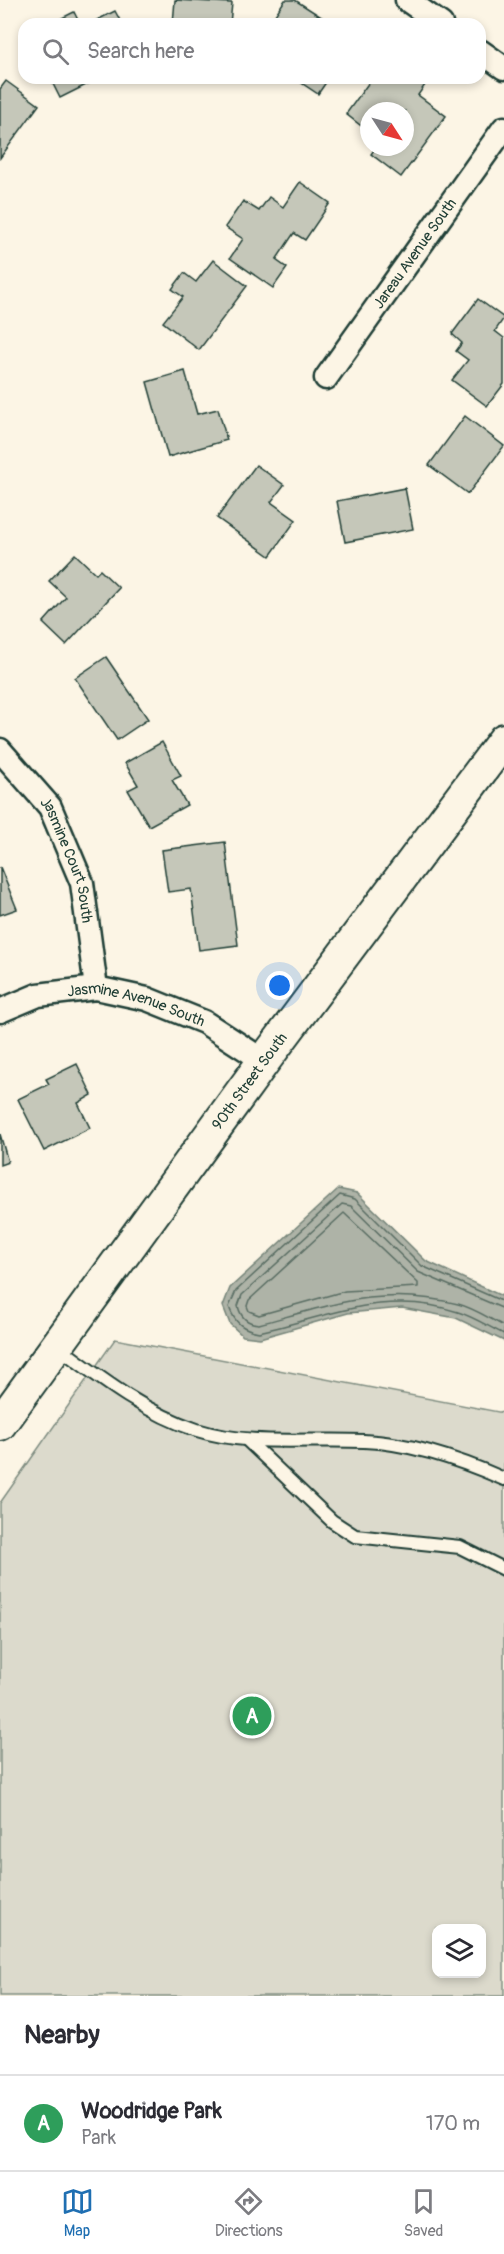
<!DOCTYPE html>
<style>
:root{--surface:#fff;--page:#f2f2f3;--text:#2b2b33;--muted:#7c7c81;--line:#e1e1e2;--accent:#1f6fb2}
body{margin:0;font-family:Pangolin,sans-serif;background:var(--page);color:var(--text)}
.controls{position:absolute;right:18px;bottom:18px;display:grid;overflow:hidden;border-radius:12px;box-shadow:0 3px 9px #0003}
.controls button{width:54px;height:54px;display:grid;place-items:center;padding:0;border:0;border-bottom:2px solid var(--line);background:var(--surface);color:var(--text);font:30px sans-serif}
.compass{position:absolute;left:360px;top:102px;width:54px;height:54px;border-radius:50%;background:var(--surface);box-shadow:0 3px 9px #0003;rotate:126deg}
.you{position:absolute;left:280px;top:986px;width:21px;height:21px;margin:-15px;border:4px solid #fff;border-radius:50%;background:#1a73e8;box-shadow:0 0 0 9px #1a73e833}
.badge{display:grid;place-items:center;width:39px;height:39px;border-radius:50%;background:var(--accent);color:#fff;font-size:20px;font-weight:700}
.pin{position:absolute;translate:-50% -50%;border:3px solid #fff;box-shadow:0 2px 6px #0006}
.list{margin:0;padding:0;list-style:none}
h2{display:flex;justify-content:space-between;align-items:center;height:78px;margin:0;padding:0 24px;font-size:26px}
h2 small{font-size:20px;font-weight:400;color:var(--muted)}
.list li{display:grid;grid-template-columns:39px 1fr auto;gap:18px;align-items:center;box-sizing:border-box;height:96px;padding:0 24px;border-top:2px solid var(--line)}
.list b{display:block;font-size:22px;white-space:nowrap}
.list p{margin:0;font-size:20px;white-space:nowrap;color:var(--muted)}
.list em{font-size:20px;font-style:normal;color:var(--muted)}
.icon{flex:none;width:33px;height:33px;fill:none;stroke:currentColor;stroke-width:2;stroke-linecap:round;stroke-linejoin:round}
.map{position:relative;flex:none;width:504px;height:1996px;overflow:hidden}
.search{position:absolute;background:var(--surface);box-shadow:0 3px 9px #0003;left:18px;right:18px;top:18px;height:66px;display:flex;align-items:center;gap:15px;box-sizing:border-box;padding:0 21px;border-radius:18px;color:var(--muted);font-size:22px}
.sheet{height:174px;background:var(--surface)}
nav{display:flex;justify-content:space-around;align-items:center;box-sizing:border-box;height:84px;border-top:2px solid var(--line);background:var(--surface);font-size:16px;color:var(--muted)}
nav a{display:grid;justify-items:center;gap:3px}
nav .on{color:var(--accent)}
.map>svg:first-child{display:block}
.green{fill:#dcdacc;stroke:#7e8c80;stroke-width:1.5;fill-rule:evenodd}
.water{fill:#aeb3a7;stroke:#758479;stroke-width:1.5}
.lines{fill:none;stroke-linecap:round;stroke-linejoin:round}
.shore{stroke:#586c62;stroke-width:1.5}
.building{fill:#c5c7b9;stroke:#1f3d34;stroke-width:1.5}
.lane-casing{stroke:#1f3d34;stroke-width:16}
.street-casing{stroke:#1f3d34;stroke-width:27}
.secondary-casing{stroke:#1f3d34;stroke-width:36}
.lane{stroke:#fcf5e5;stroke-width:12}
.street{stroke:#fcf5e5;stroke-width:22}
.secondary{stroke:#fcf5e5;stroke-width:32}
.labels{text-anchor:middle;stroke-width:5;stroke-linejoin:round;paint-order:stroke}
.street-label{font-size:15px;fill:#1f3d34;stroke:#fcf5e5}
</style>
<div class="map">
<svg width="504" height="1996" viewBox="0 0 504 1996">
<rect width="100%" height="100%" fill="#fcf5e5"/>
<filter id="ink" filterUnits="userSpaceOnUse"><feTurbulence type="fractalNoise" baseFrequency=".0167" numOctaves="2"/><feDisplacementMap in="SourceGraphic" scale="12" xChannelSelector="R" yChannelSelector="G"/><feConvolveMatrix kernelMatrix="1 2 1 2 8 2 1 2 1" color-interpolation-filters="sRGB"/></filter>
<g filter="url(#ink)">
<path class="green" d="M115,1339L504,1413V1996H0V1503ZM436,1928H482V1974H436Z"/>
<path class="water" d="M338,1189L357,1193L426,1261L504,1297V1341L456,1318L402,1308L348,1313L260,1338L243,1336L230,1324L223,1306L230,1288Z"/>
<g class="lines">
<g class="shore">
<path d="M344,1213L418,1283V1287L345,1291L259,1315L249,1311L247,1306L249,1300Z"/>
<path d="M504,1302L422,1266L355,1199L340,1195L236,1291L229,1307C235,1323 242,1329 259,1332C327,1317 387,1288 458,1312C474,1317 489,1327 504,1334"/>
<path d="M504,1309L418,1272L351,1206L342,1204L242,1295L238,1306C241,1318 247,1323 259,1324C331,1305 383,1285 458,1304C474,1308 490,1319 504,1326"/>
</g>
</g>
<g class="building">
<path d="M175,0L232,3L230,24H173Z"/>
<path d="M285,0H295L323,18L319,24H269Z"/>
<path d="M115,11L122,24H89Z"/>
<path d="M74,12L80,24H50Z"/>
<path d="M50,78H98V79L60,98Z"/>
<path d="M294,78H329L318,94Z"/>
<path d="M372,78H416L425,85L418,95L446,116L401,177L371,154L376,147H405V111H369V132L346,114Z"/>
<path d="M6,81L39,105L0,158V89Z"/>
<path d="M300,182L330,203L305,240L294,233L276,260L287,268L273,288L230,258L243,239L225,227L243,201L259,211L269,197L283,207Z"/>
<path d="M213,260L247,286L199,350L163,322L183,297L172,289L184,273L196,282Z"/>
<path d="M478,299L504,318L495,331L504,338V384L487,406L452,380L468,360L456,351L462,343L452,334Z"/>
<path d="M185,371L197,414L218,409L227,440L168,457L147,382Z"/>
<path d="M465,416L504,446L468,494L429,465Z"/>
<path d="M256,465L284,485L271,502L296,520L270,556L217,518Z"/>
<path d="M405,488L413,529L345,542L337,501Z"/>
<path d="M75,554L96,574L100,570L119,588L66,645L43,623L66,597L49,581Z"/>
<path d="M106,657L148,719L117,740L75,678Z"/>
<path d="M162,742L181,776L172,780L187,805L149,826L128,790L138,785L125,763Z"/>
<path d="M225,842L238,945L199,950L191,889L168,892L162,850Z"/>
<path d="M0,867L17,909L0,915Z"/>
<path d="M77,1064L92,1095L78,1103L90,1128L44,1151L18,1099L49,1084L46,1079Z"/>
<path d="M0,1134L8,1162L0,1165Z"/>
</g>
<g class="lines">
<g class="lane-casing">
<g id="lane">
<path d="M57,1346C100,1378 145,1413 197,1430C251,1447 308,1438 364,1441C412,1443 461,1460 504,1479"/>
<path d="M247,1440L332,1521L355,1536L460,1547L504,1569"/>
</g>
</g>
<g class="street-casing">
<g id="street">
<path d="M407,0L441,24"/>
<path d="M480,51L504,68"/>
<path id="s1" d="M326,378L504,128"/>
<path id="s2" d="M0,750L50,807L82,883L96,988"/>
<path id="s3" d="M0,1011L38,995L96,988L147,999L204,1022L264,1061"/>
</g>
</g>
<g class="secondary-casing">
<g id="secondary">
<path id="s4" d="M0,1424L264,1061L504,740"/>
</g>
</g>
<use href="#lane" class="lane"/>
<use href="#street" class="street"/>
<use href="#secondary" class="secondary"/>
</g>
</g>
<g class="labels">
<g class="street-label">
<text dy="5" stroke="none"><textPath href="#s1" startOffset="153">Jareau Avenue South</textPath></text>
<text dy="5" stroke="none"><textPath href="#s2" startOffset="132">Jasmine Court South</textPath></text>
<text dy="5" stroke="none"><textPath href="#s3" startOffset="142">Jasmine Avenue South</textPath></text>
<text dy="5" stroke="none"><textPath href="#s4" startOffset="424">90th Street South</textPath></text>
</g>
</g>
</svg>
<div class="controls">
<button><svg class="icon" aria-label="layers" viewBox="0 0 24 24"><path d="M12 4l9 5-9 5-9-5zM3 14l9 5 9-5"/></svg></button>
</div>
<svg class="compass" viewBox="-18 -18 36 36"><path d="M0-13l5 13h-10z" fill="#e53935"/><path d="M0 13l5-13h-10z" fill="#7c7c81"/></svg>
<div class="you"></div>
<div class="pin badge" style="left:252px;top:1716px;background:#2e9e5b">A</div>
<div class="search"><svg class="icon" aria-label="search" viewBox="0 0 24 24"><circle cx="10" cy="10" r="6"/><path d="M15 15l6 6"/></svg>Search here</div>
</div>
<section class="sheet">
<h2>Nearby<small></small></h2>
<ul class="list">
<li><span class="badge" style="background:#2e9e5b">A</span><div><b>Woodridge Park</b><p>Park</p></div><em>170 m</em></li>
</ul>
</section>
<nav>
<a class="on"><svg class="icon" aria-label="map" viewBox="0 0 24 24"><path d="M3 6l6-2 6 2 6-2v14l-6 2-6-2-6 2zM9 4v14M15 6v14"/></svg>Map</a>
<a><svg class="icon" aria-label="directions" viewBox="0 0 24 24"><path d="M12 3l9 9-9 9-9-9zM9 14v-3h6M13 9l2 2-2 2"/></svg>Directions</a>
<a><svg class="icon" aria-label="saved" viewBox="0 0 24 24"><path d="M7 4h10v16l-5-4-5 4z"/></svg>Saved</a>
</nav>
